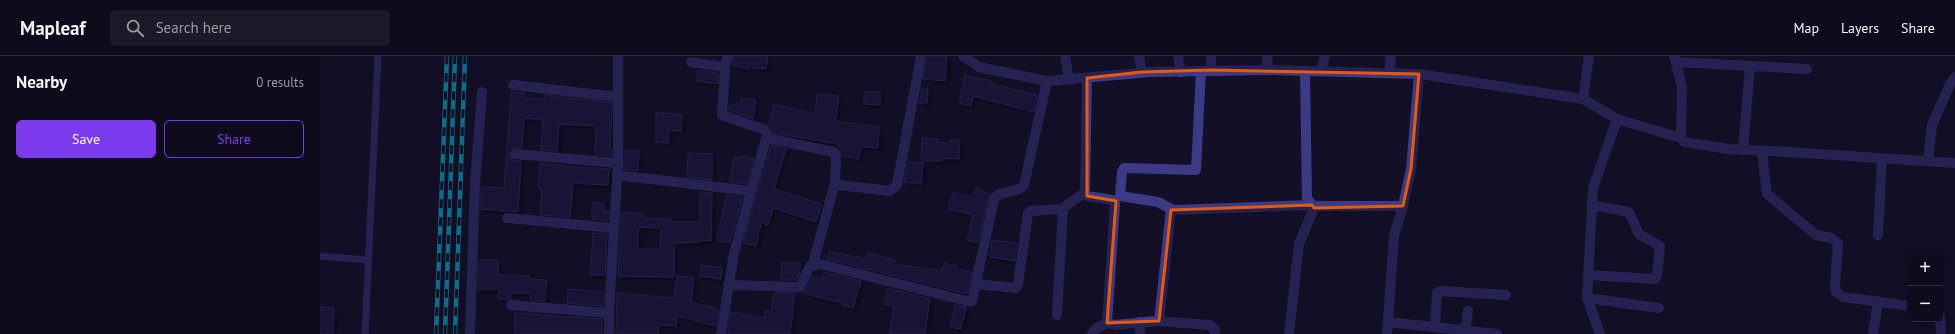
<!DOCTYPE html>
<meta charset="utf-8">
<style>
:root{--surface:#0e0b1c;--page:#1c1929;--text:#f1f3f6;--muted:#9b9ba3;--line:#2e2b3b;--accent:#7c3aed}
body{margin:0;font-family:"PT Sans",sans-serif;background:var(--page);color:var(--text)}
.controls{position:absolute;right:12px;bottom:12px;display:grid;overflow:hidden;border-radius:6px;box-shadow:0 2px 10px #0003}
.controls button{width:36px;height:36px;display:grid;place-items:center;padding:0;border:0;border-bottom:1px solid var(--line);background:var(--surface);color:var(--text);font:20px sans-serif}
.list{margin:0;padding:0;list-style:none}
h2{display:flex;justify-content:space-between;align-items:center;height:52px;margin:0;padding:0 16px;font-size:17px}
h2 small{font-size:13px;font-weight:400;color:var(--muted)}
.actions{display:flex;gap:8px;padding:12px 16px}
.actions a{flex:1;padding:9px 0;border:1px solid var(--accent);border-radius:6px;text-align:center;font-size:14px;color:var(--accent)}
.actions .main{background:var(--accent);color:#fff}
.icon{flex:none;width:22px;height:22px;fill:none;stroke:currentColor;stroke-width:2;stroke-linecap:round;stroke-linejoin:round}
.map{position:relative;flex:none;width:1635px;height:278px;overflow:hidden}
header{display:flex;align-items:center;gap:24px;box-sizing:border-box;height:56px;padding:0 20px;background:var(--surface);border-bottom:1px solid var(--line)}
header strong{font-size:19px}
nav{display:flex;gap:22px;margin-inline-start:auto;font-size:14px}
.search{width:280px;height:36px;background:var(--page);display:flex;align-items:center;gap:10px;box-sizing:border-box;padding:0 14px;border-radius:6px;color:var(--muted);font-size:15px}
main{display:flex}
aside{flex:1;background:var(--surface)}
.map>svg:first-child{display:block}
.building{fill:#241b47;stroke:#3b2d73;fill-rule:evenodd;filter:url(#shadow)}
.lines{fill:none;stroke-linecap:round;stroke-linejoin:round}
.service{stroke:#3d3a85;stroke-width:7}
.minor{stroke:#3d3a85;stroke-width:10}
.tertiary{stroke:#3d3a85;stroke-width:10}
.rail-casing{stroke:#00e5ff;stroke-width:4.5}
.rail{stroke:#130f26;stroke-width:3;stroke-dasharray:9;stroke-linecap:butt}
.marked{fill:none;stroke:#e8590c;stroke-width:3;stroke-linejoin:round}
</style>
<header>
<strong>Mapleaf</strong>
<div class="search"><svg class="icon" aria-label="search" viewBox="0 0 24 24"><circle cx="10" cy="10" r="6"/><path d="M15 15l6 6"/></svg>Search here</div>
<nav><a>Map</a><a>Layers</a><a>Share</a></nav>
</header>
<main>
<aside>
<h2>Nearby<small>0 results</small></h2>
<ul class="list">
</ul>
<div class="actions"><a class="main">Save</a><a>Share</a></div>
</aside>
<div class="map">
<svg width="1635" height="278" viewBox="0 0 1635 278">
<defs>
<filter id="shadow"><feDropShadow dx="3.5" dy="3.5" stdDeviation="1" flood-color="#0009"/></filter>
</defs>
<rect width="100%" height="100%" fill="#130f26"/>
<g class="building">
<path d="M414,0H448L446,13L428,11V13L412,9Z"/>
<path d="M607,0H627L625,25L603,23Z"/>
<path d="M378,14L398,17V28L377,25Z"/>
<path d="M645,19L672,25V28L717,39L714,56L653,40L651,50L639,47Z"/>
<path d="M602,32L608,33L607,47H599Z"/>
<path d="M191,36L204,37V42L224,43L225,39L292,47L290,94H292V100L275,98L276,70L239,68L237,95L221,94L223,64L204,62L202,92H193L189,98L192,104L201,105L198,156L161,153V131L184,132Z"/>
<path d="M544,36H560V49L544,48Z"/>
<path d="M497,38L519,40L515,65L559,71L558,92L541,91L538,103L522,100L518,88L453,77L449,69L454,48L495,58Z"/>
<path d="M421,42L436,44L433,63L409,54V48H420Z"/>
<path d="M336,56L362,59L361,75L349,74L348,87L336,86Z"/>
<path d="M602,82L618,83L617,86L630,88L631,84H640L639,103L622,102V105H601Z"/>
<path d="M451,89L466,93L454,133L502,148L496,166L453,152L448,169L441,167L436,190L423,187Z"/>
<path d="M304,94L319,95L318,115L304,113Z"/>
<path d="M368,97L392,98V124L367,121Z"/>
<path d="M421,100L434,103L427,128L409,126L414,101L421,102Z"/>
<path d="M588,106L603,107L601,128L584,126Z"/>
<path d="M220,107L254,111L291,113L289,114L288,129L253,127L250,161L220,159L222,133L218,132Z"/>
<path d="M656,132L670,138L668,142L658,187L647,184L653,159L628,153L633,136L652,141Z"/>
<path d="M380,136L392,137L391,185L381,184V186L354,187V221L298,220L302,156L323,157L322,162L351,163V166H380ZM318,171L341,172L340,193H318Z"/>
<path d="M406,139L423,141L410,187L397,185Z"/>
<path d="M272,147H284V155H289L288,165L272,163Z"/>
<path d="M273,177L287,178L285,219H270Z"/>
<path d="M672,184L697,187L695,205L670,201Z"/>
<path d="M509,195L546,203L548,197L575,204L574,208L622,215L624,207L637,210V213L652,216L647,238L507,203Z"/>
<path d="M159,204H178V219L209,220V223L227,224L225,245L210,244L211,237H191V243H178L179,234L158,233Z"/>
<path d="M462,206L480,207V216L476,224H461Z"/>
<path d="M381,209L402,212L401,223L379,220Z"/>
<path d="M504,216L541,225L533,252L522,249L523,247L482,237L486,234L493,220L502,222Z"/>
<path d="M357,220L374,222L371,246L398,253L396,270L357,260L356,270L339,269L338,278H296L297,237L354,242Z"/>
<path d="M568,232L610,243L605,278H569L574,251L564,248Z"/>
<path d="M248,233L284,236L283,250L247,247Z"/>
<path d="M454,237H475L470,278H408L411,256L444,262L445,255L451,256Z"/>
<path d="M635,249L646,251L641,273L630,271Z"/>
<path d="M0,251L14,252L13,278H0Z"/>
<path d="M195,257L282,263V278H195Z"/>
</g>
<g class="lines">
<g class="service">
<path d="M0,200L48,204"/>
<path d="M45,278L58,0"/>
</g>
<g class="minor">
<path d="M643,0L659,11L727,25L830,16L948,14L1099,18L1263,43L1297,63L1361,82"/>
<path d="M745,0L749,24"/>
<path d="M819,0L822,16"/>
<path d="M858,0L861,16"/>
<path d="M947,0L948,14"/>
<path d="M371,6L403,11L405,14L402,59L445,74L447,79L414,197L401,278"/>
<path d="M1356,6L1487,13"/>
<path d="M404,12L408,0"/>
<path d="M891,14V0"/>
<path d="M881,15L876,114L804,112L802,116L800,140L838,146L853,154L992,149"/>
<path d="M985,15L987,142L994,152"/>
<path d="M1001,15L1005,0"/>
<path d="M1069,16L1071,0"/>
<path d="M767,22L765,137L767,140L792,144L795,148L787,267L795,269L836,265L890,269L895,274V278"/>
<path d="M193,29L298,41"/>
<path d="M1263,43L1269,0"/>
<path d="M447,82L514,96L516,100L515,129"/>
<path d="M1423,94L1430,10"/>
<path d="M1442,95L1447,138L1496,179L1511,182L1518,187L1515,228L1516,236L1523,241L1590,250"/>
<path d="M195,98L298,107"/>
<path d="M1608,105L1612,69L1631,26L1635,21"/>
<path d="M297,119L431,135"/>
<path d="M187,162L294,172"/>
<path d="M1558,179L1562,103"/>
<path d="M493,208L514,130L519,129L570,135L577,129L601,0"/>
<path d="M1268,219L1335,223L1337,220L1340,190L1319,178L1309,156L1272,149"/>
<path d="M656,228L696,232L698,228L708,157L711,155L742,153L765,136"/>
<path d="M408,229L480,231L490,210L500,208L647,245H652L674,143C681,133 697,138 704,129L727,25"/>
<path d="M1267,242L1339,252"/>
<path d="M191,249L289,257"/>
<path d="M737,259L743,153"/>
<path d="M1620,260L1621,278"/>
<path d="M839,265L851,153"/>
<path d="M1068,266L1177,278"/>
<path d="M1115,271L1117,237L1120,235L1186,239"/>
<path d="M150,278L155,127L162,36"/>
<path d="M289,278V257L298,107V0"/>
<path d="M772,278L775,273L787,267"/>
<path d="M820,278V266"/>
<path d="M969,278L979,188L994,152L997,150H1083"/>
<path d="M1067,278L1074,180L1083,150L1091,113L1099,18"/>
<path d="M1145,278L1148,255"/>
<path d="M1280,278L1267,242L1273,132L1297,63"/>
<path d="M1553,278L1558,245"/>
</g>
<path class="tertiary" d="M1354,0L1362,31L1361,82L1364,86L1408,93L1468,96L1635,107"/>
<g class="rail-casing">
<g id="rail">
<path d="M116,278L127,0"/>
<path d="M125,278L135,0"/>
<path d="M135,278L145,0"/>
</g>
</g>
<use href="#rail" class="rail"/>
</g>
<path d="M0 0H1635V278H0ZM891,14L1099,18L1091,113L1083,150L994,152L992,149L851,154L839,265L787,267L796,145L767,140V22L822,16Z" fill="#130f26" fill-opacity=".55" fill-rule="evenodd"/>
<path class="marked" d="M891,14L1099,18L1091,113L1083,150L994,152L992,149L851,154L839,265L787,267L796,145L767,140V22L822,16Z"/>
</svg>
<div class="controls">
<button>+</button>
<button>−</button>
</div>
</div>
</main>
